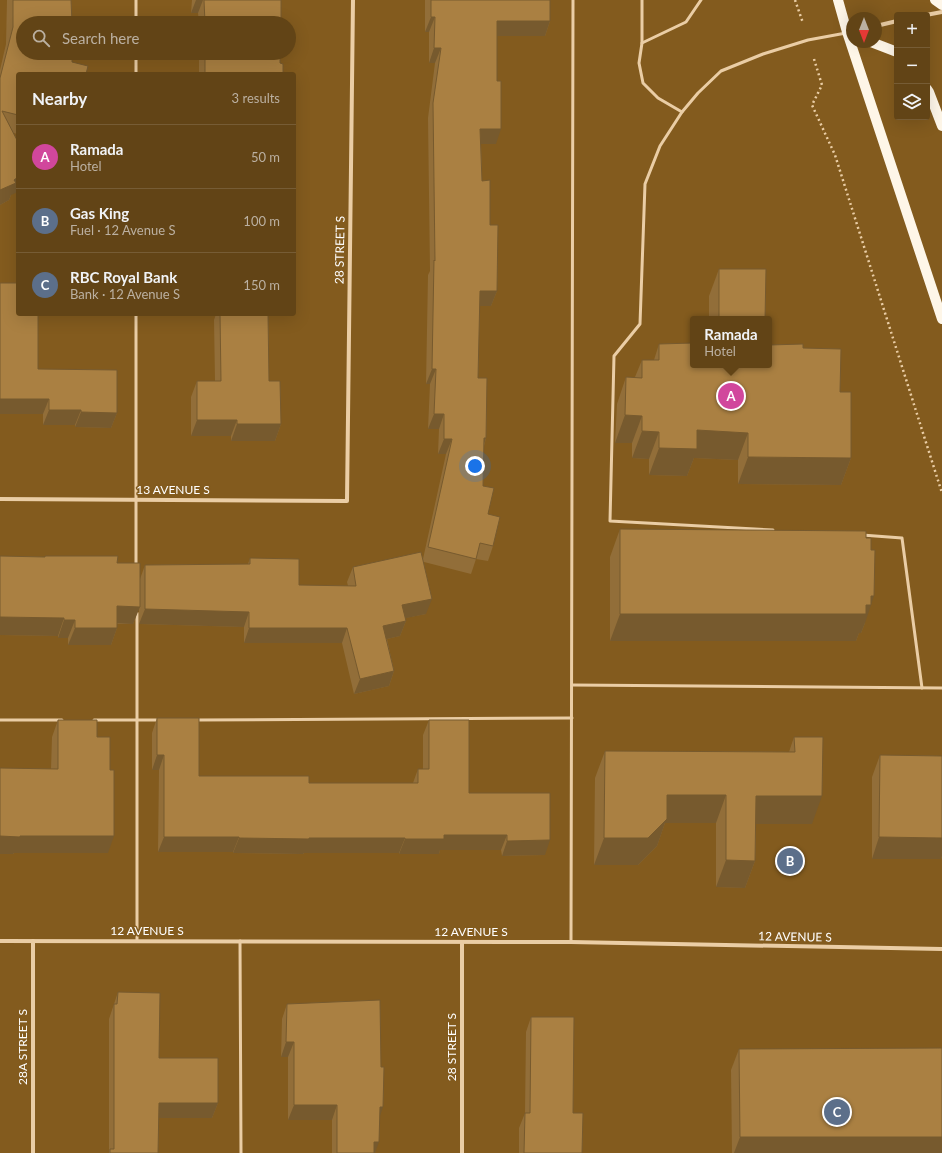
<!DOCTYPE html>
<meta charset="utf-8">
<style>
:root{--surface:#624416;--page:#6b4e23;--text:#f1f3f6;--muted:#bbb0a1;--line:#765c35;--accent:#d6ab8b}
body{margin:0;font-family:Lato,sans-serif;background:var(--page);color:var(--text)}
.controls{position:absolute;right:12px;top:12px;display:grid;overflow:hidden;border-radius:4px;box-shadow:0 4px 16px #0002}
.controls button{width:36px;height:36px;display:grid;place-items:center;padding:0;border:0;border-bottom:1px solid var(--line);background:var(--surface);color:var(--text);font:20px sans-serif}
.compass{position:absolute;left:846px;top:12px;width:36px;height:36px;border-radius:50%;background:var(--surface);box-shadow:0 4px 16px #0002;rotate:180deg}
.you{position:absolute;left:475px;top:466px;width:14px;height:14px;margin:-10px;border:3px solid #fff;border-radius:50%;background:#1a73e8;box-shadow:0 0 0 6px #1a73e833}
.badge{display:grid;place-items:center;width:26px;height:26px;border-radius:50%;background:var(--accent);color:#fff;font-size:13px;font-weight:700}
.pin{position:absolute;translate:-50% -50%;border:2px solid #fff;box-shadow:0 1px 4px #0006}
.popup{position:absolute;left:690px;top:316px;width:82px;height:52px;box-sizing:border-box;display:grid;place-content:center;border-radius:4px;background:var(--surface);filter:drop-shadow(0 1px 3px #0005);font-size:13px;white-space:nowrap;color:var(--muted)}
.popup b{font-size:15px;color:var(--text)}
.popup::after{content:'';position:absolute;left:50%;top:100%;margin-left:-8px;border:8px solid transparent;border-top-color:var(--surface)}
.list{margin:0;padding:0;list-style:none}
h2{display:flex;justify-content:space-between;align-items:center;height:52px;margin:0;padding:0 16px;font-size:17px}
h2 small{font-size:13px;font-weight:400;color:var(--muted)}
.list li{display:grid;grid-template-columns:26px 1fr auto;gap:12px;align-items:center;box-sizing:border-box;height:64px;padding:0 16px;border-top:1px solid var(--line)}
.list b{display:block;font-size:15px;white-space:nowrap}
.list p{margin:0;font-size:13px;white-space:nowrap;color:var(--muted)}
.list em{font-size:13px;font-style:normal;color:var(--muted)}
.icon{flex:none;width:22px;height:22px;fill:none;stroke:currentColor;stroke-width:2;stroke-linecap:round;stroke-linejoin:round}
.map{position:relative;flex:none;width:942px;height:1153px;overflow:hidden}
.search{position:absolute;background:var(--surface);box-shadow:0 4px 16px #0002;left:16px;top:16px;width:280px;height:44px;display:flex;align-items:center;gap:10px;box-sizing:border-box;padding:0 14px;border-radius:22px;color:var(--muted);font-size:15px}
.panel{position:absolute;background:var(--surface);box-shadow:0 4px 16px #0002;left:16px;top:72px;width:280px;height:244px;border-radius:4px}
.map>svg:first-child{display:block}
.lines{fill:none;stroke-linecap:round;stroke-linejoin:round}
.path{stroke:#eacda5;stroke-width:2.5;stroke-dasharray:2 3;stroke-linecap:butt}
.service{stroke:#eacda5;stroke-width:3}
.minor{stroke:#eacda5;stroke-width:4}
.primary{stroke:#fef6e8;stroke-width:10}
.wall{fill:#926e39}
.shaded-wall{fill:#775a2e}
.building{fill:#aa8042;stroke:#775a2e}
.labels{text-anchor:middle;stroke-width:3;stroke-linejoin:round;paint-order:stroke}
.street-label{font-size:12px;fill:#fff;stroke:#835b1e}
</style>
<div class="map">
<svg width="942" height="1153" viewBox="0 0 942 1153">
<rect width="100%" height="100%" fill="#835b1e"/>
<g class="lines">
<g class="path">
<path d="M795,0L803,23"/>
<path d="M814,59L822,85L812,105L835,155L942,493"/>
</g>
<g class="service">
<path d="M136,0V23"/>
<path d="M642,0V43L639,63L643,83L658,98L682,112"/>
<path d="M642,43L686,22L701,0"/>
<path d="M136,53V74"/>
<path d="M136,314V566"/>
<path d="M773,530L610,521L614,356L640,324L645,184L660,146L682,112L698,93L721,71L763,54L808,40L846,33"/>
<path d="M862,535L902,538L922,688"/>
<path d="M137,613V941"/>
<path d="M572,685L942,688"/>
<path d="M0,720H62"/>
<path d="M94,720H160"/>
<path d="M196,720L572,718"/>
<path d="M240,941L241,1153"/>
<path d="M571,942L573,0"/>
</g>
<g class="minor">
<path d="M926,15L942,12"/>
<path d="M876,26L897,21"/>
<path d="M0,499L347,501L353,0"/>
<path d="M0,941L571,942L942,949"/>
<path d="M462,942V1153"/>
<path d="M33,1153V941"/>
</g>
<g class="primary">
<path d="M838,0L847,32L942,319"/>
<path d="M935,0L942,5"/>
<path d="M871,42L897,52"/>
<path d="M927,89L929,92L942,126"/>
</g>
</g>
<g class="wall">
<path d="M7,0H71L18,74V134L13,133L11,195L9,200L0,205V70L6,44Z"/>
<path d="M192,0H281V23H199L198,13H191Z"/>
<path d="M425,0H550V21L545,36H497L496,144H481L482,181L490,225L497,291L491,306H479L478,378L486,438L484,446L483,486L493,546L488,561L476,559L471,574L424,562L426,614L405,618L406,621L400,636L387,639L394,671L389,686L354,694L342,643H244V627L139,624V608L133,624H117V628L111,645H68V638H58V636L0,635V556L45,557V556L117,563L140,579L145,565L248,564L250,558L299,585L348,586L347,582L353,567L423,559L446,454H438L439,429H428L430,384H426L428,275L430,271L428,118L435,63H429V32H425Z"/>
<path d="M199,53H280V63L283,74H199Z"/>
<path d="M719,269L765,319H709V296Z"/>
<path d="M0,283L38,369L117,413L111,428L75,427V425H43V414H0Z"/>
<path d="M216,314H268L269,381L281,424L275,441H231V436H191V397L197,381H215L214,320Z"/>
<path d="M659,344L803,348L840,392L851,458L841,485L738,484V460L694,458L687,476L649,475V459L632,458V443H615L617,404L626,377H635L642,360H654Z"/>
<path d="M620,529L865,623L861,633H859L856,641H610V557Z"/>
<path d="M157,718L199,776L309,783H413L418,769H423V735L429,720L469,793L545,855L502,856L501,850H440L439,854H399V853H304L303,854L233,853V852H158L159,770H152V733Z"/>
<path d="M58,720L97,737L108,853H14L13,854H0L51,769L52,737Z"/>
<path d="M794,737L812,824H756L755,861L745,888L716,887V823H665L657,846L638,865H594L595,778L605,751L789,752Z"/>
<path d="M880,755L942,756V856L941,859H872V777Z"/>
<path d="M118,992L159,1058L218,1103L212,1118H158V1153H109V1019Z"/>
<path d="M287,1004L380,1117L375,1153H332V1120H288V1057H281L282,1019Z"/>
<path d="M531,1017L573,1113L582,1153H519V1128L525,1113L526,1032Z"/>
<path d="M739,1049L942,1153H732L731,1070Z"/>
</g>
<g class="shaded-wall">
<path d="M196,0H203L198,13H191Z"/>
<path d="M431,17H435L429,32H425Z"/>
<path d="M497,21H550L545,36H492Z"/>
<path d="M434,48H441L435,63H429Z"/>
<path d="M480,129H501L496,144H475Z"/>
<path d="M18,177V192L11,195L9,200L0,205V190L14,180Z"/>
<path d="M480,291H497L491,306H474Z"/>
<path d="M432,369H436L430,384H426Z"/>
<path d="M0,399H49L43,414H0Z"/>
<path d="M49,410H81L75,425H43Z"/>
<path d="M81,412L117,413L111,428L75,427Z"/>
<path d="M434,414H444L439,429H428Z"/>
<path d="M625,415L642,416L632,443H615Z"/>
<path d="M197,420H237L231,436H191Z"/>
<path d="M237,424H281L275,441H231Z"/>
<path d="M697,430L748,433L738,460L694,458L687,476L649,475L659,448Z"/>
<path d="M642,431L659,432L649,459L632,458Z"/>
<path d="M484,438H486L481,453Z"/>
<path d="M444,439H452L446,454H438Z"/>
<path d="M748,457L851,458L841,485L738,484Z"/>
<path d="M871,596H874L865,623L861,633H859L856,641H610L620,614Z"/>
<path d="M432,599L426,614L397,620L402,605Z"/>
<path d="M117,606L140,607L133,624L111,623Z"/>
<path d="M145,609L249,612L244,627L139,624Z"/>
<path d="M0,617L64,618L58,636L0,635Z"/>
<path d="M64,620H75L68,638H58Z"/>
<path d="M406,621L400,636L378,641L383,626Z"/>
<path d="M75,628H117L111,645H68Z"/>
<path d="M249,628H347L342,643H244Z"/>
<path d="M394,671L389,686L354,694L360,679Z"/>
<path d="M157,755H164L159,770H152Z"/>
<path d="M667,795H726L716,823H665L657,846L638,865H594L604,838Z"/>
<path d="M756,796H822L812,824H746Z"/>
<path d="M444,835H507L501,850H440L439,854H399L405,839Z"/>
<path d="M0,836H114L108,853H14L13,854H0Z"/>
<path d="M164,837H239L233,852H158Z"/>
<path d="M879,837L942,838V856L941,859H872Z"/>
<path d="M239,838H405L399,853H304L303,854L233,853Z"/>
<path d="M550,840L545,855L502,856L507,841Z"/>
<path d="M726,860L755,861L745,888L716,887Z"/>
<path d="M286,1042H294L288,1057H281Z"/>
<path d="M159,1103H218L212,1118H153Z"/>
<path d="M294,1105H337L332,1120H288Z"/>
<path d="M380,1107H383L378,1122Z"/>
<path d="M740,1137H942V1153H734Z"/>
<path d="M374,1142H379L375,1153H370Z"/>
</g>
<g class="building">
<path d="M13,0H71L72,23H23V53H72V62L88,66L86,74H18V115L2,111L18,142V177L14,180L16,183L0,190V78L13,27Z"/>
<path d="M204,0H281V23H205Z"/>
<path d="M431,0H550V21H497V81H501V129H480L482,181L490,180V225H498L497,291H480L478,378H487L486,438H484L483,486L494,488L488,514L500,517L493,546L480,543L476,559L428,547L452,439H444V414H434L436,369H432L434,260L435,261L433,103L441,48H434L435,17H431Z"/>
<path d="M205,53H280V63L283,64V74H205Z"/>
<path d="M719,269H766L765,319H719Z"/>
<path d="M0,283H18V314H38V369L117,370V413L81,412V410H49V399H0Z"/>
<path d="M220,314H268L269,381H280L281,424H237V420H197V381H221Z"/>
<path d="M693,343V365H769V345L803,344V348L841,349L840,392H851V458L748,457V433L697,430V449L659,448V432L642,431V416L625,415L626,377L642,378V360H659V344Z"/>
<path d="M620,529L866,531V538H871V550H875L874,596H871V605H866V614H620Z"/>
<path d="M421,552L432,599L402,605L406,621L383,626L394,671L360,679L347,628H249V612L145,609V565L250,564V558L299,559V585L356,586L353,567Z"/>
<path d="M0,556L45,557V556H118L117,563H140V607L117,606V628H75V620H64V618L0,617Z"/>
<path d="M157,718H199V776H309V783H418V769H429V720H469V793H550V840L507,841V835H444V839H405V838H309V839L239,838V837H164V755H157Z"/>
<path d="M58,720H97V737H110V770H114V836H20V837L0,836V768L58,769Z"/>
<path d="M794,737H823L822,796H756L755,861L726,860V795H667V819L648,838H604L605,751L795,752Z"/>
<path d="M880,755L942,756V838L879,837Z"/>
<path d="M118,992L160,993L159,1058H218V1103H159L158,1153H110V1149H114V1004H117Z"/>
<path d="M380,1000L381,1067H384L383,1107H380L379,1142H374V1153H337V1105H294V1042H286L287,1004Z"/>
<path d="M531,1017H574L573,1113H583L582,1153H524L525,1113H530Z"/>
<path d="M942,1048V1137H740L739,1049Z"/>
</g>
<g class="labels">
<g class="street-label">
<text transform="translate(340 250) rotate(-89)" y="4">28 STREET S</text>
<text x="173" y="494">13 AVENUE S</text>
<text x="147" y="935">12 AVENUE S</text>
<text x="471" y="936">12 AVENUE S</text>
<text transform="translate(795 937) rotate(1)" y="4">12 AVENUE S</text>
<text transform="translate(23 1047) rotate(-90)" y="4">28A STREET S</text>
<text transform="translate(452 1047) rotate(-90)" y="4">28 STREET S</text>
</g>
</g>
</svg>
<div class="controls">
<button>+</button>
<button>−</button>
<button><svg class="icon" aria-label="layers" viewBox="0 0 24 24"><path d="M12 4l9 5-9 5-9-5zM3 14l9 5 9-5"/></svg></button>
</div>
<svg class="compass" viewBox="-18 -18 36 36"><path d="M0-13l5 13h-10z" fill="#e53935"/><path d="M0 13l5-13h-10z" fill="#bbb0a1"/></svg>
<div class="you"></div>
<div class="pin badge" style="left:731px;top:396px;background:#d1479c">A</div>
<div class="popup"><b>Ramada</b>Hotel</div>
<div class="pin badge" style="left:790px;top:861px;background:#5c6f8a">B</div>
<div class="pin badge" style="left:837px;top:1112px;background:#5c6f8a">C</div>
<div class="search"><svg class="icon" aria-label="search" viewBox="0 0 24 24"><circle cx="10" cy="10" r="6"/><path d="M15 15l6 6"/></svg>Search here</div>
<section class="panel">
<h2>Nearby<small>3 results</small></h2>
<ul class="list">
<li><span class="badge" style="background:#d1479c">A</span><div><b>Ramada</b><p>Hotel</p></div><em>50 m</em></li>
<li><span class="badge" style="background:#5c6f8a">B</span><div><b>Gas King</b><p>Fuel · 12 Avenue S</p></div><em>100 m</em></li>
<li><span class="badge" style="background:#5c6f8a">C</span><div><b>RBC Royal Bank</b><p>Bank · 12 Avenue S</p></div><em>150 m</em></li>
</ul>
</section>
</div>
